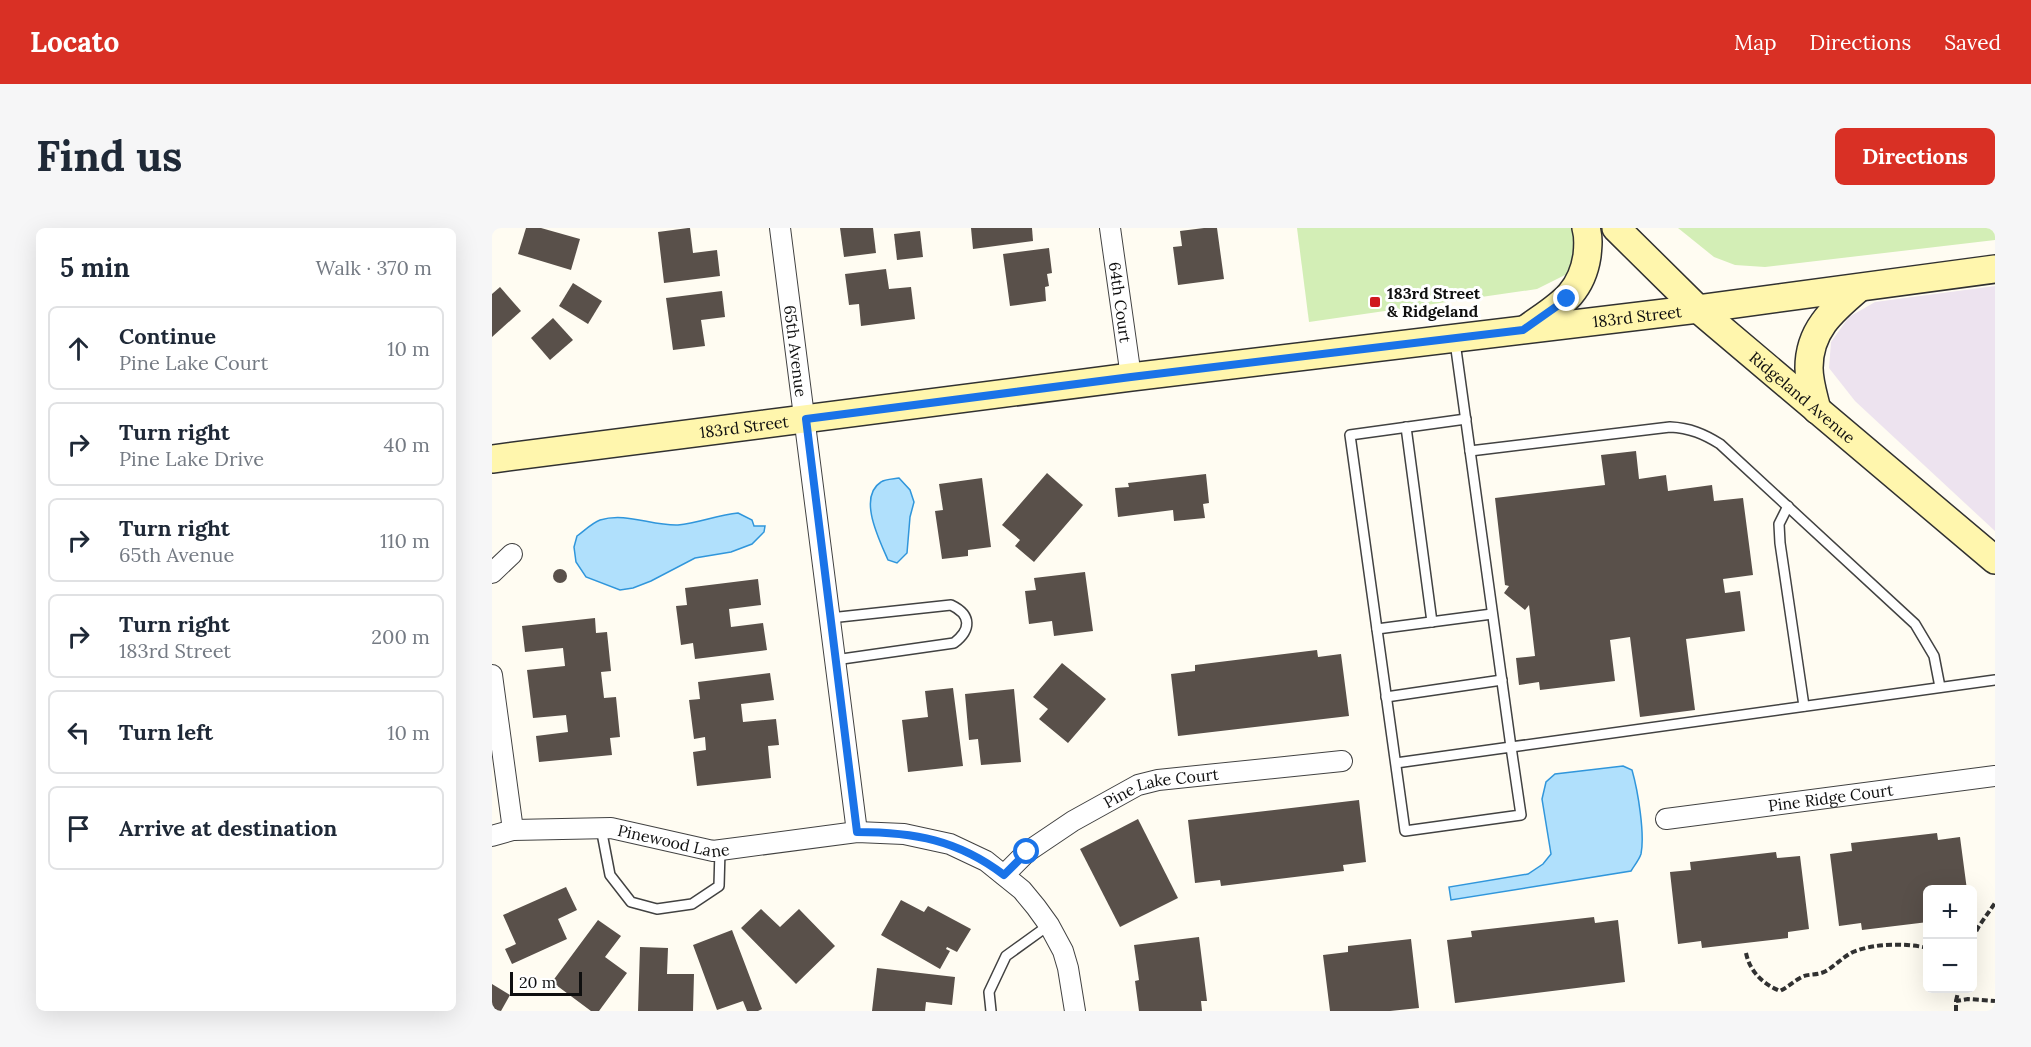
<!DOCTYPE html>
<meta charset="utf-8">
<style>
:root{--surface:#fff;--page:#f6f6f7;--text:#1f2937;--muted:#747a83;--line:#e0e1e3;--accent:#d93025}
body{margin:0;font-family:Lora,serif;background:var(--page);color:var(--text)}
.controls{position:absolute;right:18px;bottom:18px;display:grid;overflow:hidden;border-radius:9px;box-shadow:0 6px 24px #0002}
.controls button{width:54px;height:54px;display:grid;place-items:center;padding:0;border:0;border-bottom:2px solid var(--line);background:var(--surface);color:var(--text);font:30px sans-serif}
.scale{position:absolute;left:18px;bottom:15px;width:72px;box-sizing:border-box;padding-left:6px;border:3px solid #0f0f0f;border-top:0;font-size:16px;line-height:21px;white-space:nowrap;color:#0f0f0f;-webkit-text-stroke:4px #fff;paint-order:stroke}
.stop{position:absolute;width:18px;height:18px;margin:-14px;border:4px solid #1a73e8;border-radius:50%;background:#fff}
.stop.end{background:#1a73e8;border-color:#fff;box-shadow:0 2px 6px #0008}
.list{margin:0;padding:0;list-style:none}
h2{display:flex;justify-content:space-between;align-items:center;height:78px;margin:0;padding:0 24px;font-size:26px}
h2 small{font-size:20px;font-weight:400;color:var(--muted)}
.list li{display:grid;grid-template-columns:39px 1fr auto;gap:18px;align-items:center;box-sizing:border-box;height:84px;margin:0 12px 12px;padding:0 12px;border:2px solid var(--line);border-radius:9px}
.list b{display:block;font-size:22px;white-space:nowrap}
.list p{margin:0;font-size:20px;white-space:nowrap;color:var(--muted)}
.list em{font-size:20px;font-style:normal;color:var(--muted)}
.icon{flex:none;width:33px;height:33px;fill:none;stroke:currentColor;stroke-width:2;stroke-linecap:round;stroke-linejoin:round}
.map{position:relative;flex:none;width:1503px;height:783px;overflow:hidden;border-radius:9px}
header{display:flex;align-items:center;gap:36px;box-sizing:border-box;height:84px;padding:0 30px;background:var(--accent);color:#fff}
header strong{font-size:28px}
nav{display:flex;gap:33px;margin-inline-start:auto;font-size:21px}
.intro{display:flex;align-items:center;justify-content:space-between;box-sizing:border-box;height:144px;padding:0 36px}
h1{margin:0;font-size:42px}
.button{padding:15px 27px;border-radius:9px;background:var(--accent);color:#fff;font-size:21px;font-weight:700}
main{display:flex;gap:36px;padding:0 36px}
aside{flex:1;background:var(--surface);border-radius:9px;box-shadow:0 6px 24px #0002}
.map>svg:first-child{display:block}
.industrial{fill:#ede3ef}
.green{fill:#d3eeb6}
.water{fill:#b0e0fc;stroke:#3096db;stroke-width:1.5}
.building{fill:#59504a}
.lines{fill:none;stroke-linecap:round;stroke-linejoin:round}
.lane-casing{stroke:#424242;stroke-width:12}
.street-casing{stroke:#424242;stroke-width:22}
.secondary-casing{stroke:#313131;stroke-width:30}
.path{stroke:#313131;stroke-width:4;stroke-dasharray:6 3;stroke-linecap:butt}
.lane{stroke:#fff;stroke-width:9}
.street{stroke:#fff;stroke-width:20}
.secondary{stroke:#fff6ad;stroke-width:27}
.route{stroke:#1a73e8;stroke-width:8}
.poi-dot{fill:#cf181f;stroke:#fff;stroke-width:2}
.labels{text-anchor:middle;stroke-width:6;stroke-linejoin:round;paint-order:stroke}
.poi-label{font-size:16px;font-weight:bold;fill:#0f0f0f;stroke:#fff;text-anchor:start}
.street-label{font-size:16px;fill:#0f0f0f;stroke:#fff}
</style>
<header>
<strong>Locato</strong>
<nav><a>Map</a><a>Directions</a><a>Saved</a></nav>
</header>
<div class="intro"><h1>Find us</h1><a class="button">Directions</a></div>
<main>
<aside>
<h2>5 min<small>Walk · 370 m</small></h2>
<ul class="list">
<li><svg class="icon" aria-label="ahead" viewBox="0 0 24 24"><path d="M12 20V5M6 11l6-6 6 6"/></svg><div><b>Continue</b><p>Pine Lake Court</p></div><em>10 m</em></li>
<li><svg class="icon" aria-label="right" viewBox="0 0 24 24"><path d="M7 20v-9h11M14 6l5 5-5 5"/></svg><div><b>Turn right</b><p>Pine Lake Drive</p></div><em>40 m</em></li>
<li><svg class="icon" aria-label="right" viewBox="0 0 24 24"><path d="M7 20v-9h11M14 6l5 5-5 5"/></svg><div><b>Turn right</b><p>65th Avenue</p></div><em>110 m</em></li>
<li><svg class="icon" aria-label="right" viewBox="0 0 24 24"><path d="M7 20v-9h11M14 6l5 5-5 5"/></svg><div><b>Turn right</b><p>183rd Street</p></div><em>200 m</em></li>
<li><svg class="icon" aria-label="left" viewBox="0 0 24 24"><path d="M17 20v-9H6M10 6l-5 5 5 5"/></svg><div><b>Turn left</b></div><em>10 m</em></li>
<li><svg class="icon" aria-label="arrive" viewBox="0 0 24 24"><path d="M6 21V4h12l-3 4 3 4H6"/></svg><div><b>Arrive at destination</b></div></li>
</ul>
</aside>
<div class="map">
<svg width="1503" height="783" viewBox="0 0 1503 783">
<rect width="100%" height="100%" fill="#fffcf2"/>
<path class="industrial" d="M1503,58V303L1363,173L1337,140L1339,114L1357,89L1383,74Z"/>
<g class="green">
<path d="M805,0H1079L1084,18L1077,45L1045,61L817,94Z"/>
<path d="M1186,0H1503V12L1273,39L1243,37L1222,29Z"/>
</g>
<g class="water">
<path d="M407,250L418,262L422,274L418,289L415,325L405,335L396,332C388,313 365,269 389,254C393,251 402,251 407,250Z"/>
<path d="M246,285L260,292L262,298H273L272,304L260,316L239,324L203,330L159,353L141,360L128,362L94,349L84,334L82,319L85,308C92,303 100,295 108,292C134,284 160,298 186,297C207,295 225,287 246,285Z"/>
<path d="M1131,538L1140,542C1146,563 1153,606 1149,626C1147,632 1142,638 1139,643L959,672L957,659L1036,646L1051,636L1059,626L1050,571L1054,554L1063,546Z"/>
</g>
<g class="building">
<path d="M34,0H49L88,11L79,42L26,26Z"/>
<path d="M196,0H198L201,25L225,22L228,48L172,55L166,4Z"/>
<path d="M348,0H381L384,25L352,29Z"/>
<path d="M479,0H540L541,13L481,21Z"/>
<path d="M712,0H725L732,51L686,57L681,19L690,18L688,3Z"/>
<path d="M428,3L431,29L405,32L402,6Z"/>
<path d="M557,20L560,45L555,46L557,58L553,59L554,73L518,78L511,26Z"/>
<path d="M394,41L397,61L419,59L423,91L369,98L367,76L357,77L353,46Z"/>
<path d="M81,55L110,73L96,96L67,78Z"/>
<path d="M8,59L29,83L0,109V66Z"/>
<path d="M230,63L233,89L209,92L213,118L181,122L174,70Z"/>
<path d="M61,90L81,112L58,132L39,110Z"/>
<path d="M1144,223L1147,251L1174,247L1176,263L1220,257L1222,273L1251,270L1261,347L1231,351L1233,365L1248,363L1253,403L1194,411L1203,482L1148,489L1138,409L1118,412L1123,453L1048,462L1047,454L1027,457L1024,430L1043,428L1037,377L1033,382L1012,365L1017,358L1013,357L1003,270L1113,257L1109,227Z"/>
<path d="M555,245L591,277L542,334L523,318L528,312L510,297Z"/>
<path d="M714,246L717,275L711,276L713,290L682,293L681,282L626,289L623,260L637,259L636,255Z"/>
<path d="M490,250L499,319L476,322V328L450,331L443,283L451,282L447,256Z"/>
<circle cx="68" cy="348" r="7"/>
<path d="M593,344L601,403L562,408L560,393L537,396L533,363L544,362L542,350Z"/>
<path d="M266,351L269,377L237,381L239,399L271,395L275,422L203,431L201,415L189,417L184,378L195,377L193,360Z"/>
<path d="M103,390L104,405L115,404L119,443L109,444L112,470L124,469L128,509L118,510L120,527L47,534L44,508L76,504L74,487L41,490L35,442L73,438L71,420L33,424L30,398Z"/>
<path d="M825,422L826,429L849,426L857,488L686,508L679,446L703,443V437Z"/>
<path d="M570,435L614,471L576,515L547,491L556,481L541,469Z"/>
<path d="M278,445L282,472L249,476L251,494L284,491L287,517L276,518L279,550L205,558L201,524L214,522L213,509L202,511L197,472L208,471L206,454Z"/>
<path d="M461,460L471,538L416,544L410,492L436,489L433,463Z"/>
<path d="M522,461L529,534L489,537L486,511L477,512L473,466Z"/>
<path d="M867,572L874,634L851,637L852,643L729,658L728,652L703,655L696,592Z"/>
<path d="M646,591L686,670L628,699L588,621Z"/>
<path d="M1445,605L1446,612L1468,609L1475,662H1436V694L1370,702L1369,695L1347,698L1338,626L1360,623L1359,615Z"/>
<path d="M1284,624L1285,630L1308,628L1317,701L1296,704V710L1210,720L1209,713L1186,716L1178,644L1199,642L1198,634Z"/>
<path d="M74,659L85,682L66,691L75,711L20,736L13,721L24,716L11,687Z"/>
<path d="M409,672L432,684L436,678L479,701L465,724L455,719L454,721L458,723L448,741L389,707Z"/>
<path d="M269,681L288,699L307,681L343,718L304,756L249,700Z"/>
<path d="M1102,689L1103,695L1126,692L1133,754L963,775L955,712L980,709L979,703Z"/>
<path d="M106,692L129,708L113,729L135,745L107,783H99L60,754Z"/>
<path d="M240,702L270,781L266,783H255L251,773L225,782L201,717Z"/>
<path d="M707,709L715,773H709L710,783H647L643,753L647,752L642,717Z"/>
<path d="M919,711L927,780L898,783H838L831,727L856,724V718Z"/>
<path d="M148,719L176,720L175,746H202L201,783H146Z"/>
<path d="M385,740L463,749L460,777L434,774L433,783H380Z"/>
<path d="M0,756L18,767L9,783H0Z"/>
</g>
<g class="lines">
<g class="lane-casing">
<g id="lane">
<path d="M963,114L1019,519L1503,452"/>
<path d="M914,199L940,394"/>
<path d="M978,223L1178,199C1198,200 1212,206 1228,216L1423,396L1442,428L1448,459"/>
<path d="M1296,278L1287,296L1288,315L1312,478"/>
<path d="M338,390L459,377C480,387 479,402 462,415L343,432"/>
<path d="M885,401L1000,386"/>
<path d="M894,469L1010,452"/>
<path d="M904,535L1019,519L1029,587L913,603L858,207L974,191"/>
<path d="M109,600L118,647L139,674L165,681L200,676L227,658L228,622"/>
<path d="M499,783L497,764L514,728L557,697"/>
</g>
</g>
<g class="street-casing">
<g id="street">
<path id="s1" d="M288,0L365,604"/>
<path id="s2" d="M618,0L639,149"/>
<path d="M0,345L20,326"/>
<path d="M0,447L21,602"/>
<path id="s3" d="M1174,591L1503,548"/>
<path id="s4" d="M0,608L21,602L119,600L221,623L365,604L412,606L458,616L494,633L530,662L544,679L557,697L571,723L576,740L583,783"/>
<path id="s5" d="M512,647L535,624L581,593L646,557L666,552L850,533"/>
</g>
</g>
<g class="secondary-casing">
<g id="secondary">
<path id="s6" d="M1124,0L1206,81L1503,332"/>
<path d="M1034,101C1064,79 1089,68 1095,28C1096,18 1097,10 1094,0"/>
<path d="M1325,182C1322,169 1317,154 1317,140C1317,102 1340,83 1367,60"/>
<path id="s7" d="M0,231L639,149L1206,81L1503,41"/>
</g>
</g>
<g class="path">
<path d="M1480,711L1487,698L1503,675"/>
<path d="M1254,725C1258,744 1271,756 1288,763C1296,759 1301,754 1308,750C1316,745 1325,748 1334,743C1344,737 1351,729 1361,724C1383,715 1413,715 1436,720"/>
<path d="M1464,773L1467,760"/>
<path d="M1464,783V773L1476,771L1503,773"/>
</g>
<use href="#lane" class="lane"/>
<use href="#street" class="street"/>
<use href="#secondary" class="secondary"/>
</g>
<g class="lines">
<path class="route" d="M535,624L512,647C466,612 422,604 365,604L314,191L639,149L1031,102L1075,71"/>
</g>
<rect class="poi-dot" x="877" y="68" width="12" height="12" rx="3"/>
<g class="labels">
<g class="poi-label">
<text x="895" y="71">183rd Street<tspan x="895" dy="18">&amp; Ridgeland</tspan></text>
</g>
<g class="street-label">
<text dy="6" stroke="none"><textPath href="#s2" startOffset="75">64th Court</textPath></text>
<text dy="6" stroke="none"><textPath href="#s7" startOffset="1154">183rd Street</textPath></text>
<text dy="6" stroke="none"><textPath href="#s1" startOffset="124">65th Avenue</textPath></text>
<text dy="6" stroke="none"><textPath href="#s6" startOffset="252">Ridgeland Avenue</textPath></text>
<text dy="6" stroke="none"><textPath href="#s7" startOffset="254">183rd Street</textPath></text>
<text dy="6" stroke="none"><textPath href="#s5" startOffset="184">Pine Lake Court</textPath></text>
<text dy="6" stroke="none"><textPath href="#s3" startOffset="166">Pine Ridge Court</textPath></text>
<text dy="6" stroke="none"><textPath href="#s4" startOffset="184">Pinewood Lane</textPath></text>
</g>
</g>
</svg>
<div class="controls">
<button>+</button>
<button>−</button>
</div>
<div class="scale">20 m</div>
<div class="stop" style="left:535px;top:624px"></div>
<div class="stop end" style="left:1075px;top:71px"></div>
</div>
</main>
